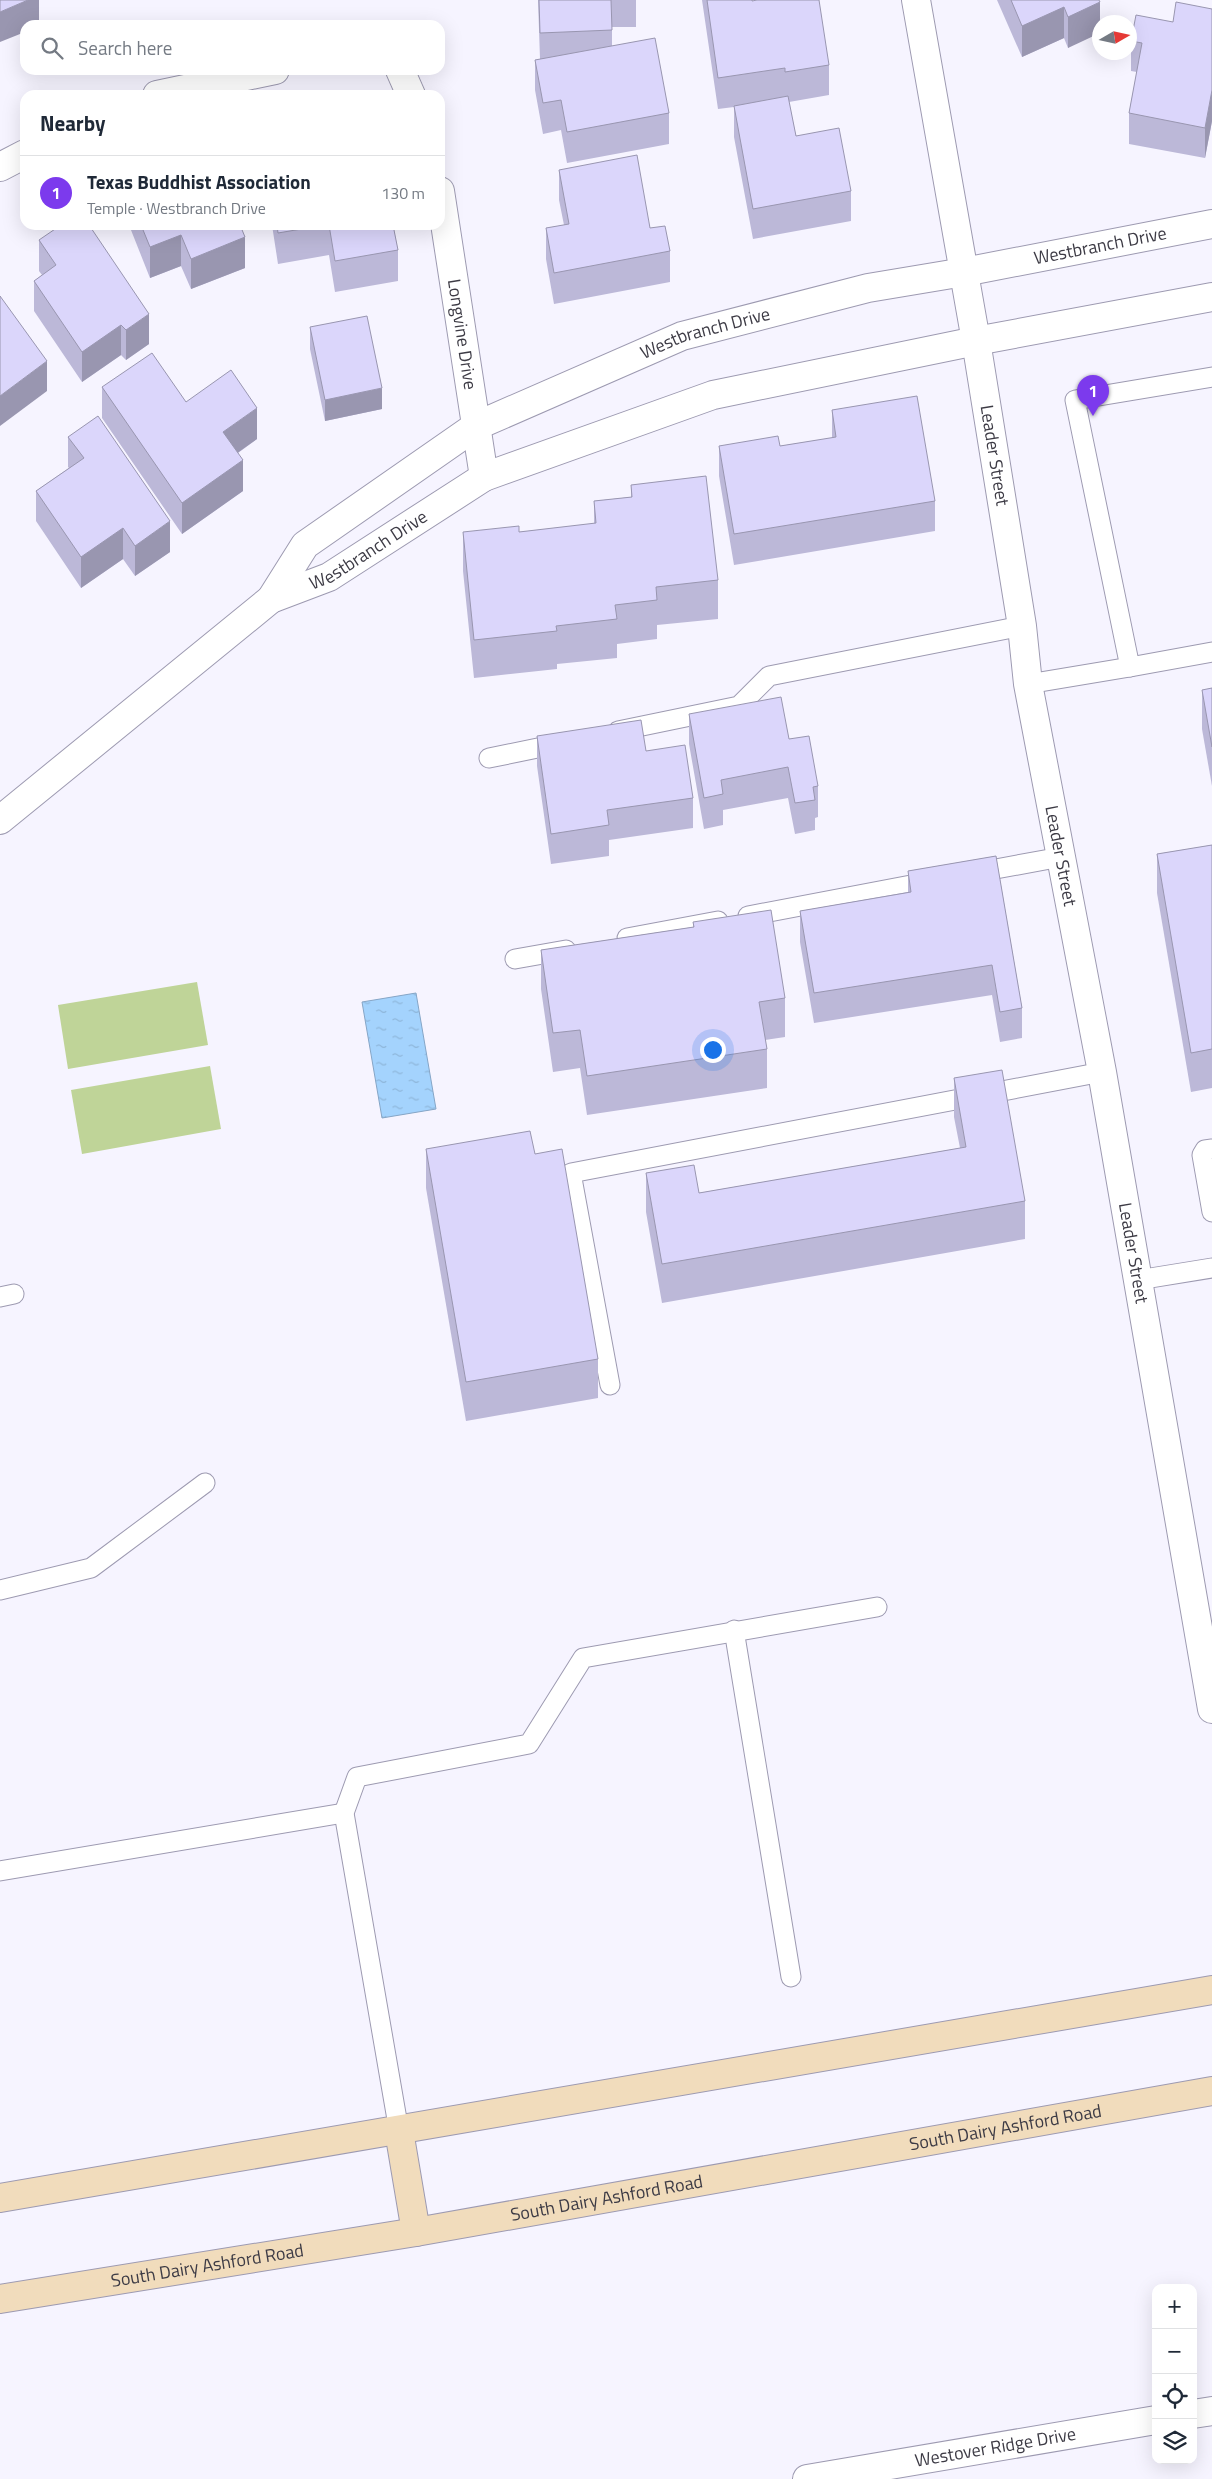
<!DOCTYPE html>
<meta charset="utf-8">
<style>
:root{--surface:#fff;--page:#f2f2f3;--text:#1f2937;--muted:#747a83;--line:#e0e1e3;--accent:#7c3aed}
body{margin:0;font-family:"Titillium Web",sans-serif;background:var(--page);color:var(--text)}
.controls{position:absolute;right:15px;bottom:15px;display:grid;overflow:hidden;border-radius:10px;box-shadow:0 5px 20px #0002}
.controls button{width:45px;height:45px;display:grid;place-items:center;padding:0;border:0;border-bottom:1px solid var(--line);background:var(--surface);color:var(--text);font:25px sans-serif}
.compass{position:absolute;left:1092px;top:15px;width:45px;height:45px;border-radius:50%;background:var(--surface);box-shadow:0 5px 20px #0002;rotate:81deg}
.you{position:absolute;left:712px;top:1049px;width:18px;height:18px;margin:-12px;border:4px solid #fff;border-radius:50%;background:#1a73e8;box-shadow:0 0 0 8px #1a73e833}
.badge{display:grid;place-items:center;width:32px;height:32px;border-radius:50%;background:var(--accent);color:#fff;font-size:16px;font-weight:700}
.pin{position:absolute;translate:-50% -41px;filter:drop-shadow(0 1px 2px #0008)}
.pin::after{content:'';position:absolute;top:26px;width:18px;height:15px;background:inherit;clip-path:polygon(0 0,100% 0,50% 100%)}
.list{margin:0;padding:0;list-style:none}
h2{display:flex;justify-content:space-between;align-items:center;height:65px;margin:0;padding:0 20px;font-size:21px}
h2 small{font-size:16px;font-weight:400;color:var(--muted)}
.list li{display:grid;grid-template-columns:32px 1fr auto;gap:15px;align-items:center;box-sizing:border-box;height:75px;padding:0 20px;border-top:1px solid var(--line)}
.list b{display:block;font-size:19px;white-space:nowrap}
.list p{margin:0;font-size:16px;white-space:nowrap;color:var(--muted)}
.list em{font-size:16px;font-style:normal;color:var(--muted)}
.icon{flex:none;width:28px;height:28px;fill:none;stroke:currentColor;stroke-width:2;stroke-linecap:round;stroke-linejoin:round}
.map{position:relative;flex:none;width:1212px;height:2479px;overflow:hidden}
.search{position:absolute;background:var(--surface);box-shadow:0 5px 20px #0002;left:20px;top:20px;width:425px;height:55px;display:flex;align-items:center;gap:12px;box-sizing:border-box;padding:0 18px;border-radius:15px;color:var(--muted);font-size:19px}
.panel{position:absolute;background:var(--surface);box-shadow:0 5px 20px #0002;left:20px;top:90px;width:425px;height:140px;border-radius:15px}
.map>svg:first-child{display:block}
.park{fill:#bfd498}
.water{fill:url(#water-ripples);stroke:#85a5c6}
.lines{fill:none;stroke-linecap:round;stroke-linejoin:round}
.service-casing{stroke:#9d9ab1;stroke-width:21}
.minor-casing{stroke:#9d9ab1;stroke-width:30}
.secondary-casing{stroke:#9d9ab1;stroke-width:30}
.service{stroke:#fff;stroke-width:19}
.minor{stroke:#fff;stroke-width:28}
.secondary{stroke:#f1dcbc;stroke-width:28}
.wall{fill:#bcb8d8}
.shaded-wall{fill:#9996b0}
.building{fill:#dbd6fb;stroke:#9996b0}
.labels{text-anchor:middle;stroke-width:4;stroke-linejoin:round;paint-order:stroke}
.street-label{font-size:18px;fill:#3d3b45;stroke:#fff}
</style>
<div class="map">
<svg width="1212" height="2479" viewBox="0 0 1212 2479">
<defs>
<pattern id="water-ripples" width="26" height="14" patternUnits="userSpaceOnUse" patternTransform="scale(1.25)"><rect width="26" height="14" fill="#a4d3fd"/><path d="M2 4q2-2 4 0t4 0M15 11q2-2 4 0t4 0" fill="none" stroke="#8eb6da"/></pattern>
</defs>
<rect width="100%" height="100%" fill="#f6f4ff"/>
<g class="park">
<path d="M197,982L208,1045L68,1069L58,1005Z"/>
<path d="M210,1066L221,1129L82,1154L71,1090Z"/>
</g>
<path class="water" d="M416,993L436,1109L382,1118L362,1002Z"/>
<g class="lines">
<g class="service-casing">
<g id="service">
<path d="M1212,377L1075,400L1130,667L1212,652"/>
<path d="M1028,684L1130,667"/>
<path d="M618,731L739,706L769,676L1022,626"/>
<path d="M489,758L562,743"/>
<path d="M974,873L1061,857"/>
<path d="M748,916L932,881"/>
<path d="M627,938L718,921"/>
<path d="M515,959L566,950"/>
<path d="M1212,1149L1205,1150L1202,1155L1212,1212"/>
<path d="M1138,1280L1212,1268"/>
<path d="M0,1297L14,1294"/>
<path d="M610,1385L571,1173L1102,1072"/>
<path d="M0,1590L91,1568L205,1483"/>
<path d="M734,1630L791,1977"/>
<path d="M0,1871L344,1813"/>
<path d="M399,2131L344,1813L357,1777L529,1744L583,1658L877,1607"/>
</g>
</g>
<g class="minor-casing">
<g id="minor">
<path id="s1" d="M916,0L976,341L1022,626L1028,684L1102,1072L1212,1709"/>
<path d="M400,70L411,95"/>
<path d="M157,95L275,70"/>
<path d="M0,167L25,154"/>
<path id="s2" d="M440,191L484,477"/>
<path id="s3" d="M271,599L305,545L476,426L682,336L868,288L964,272L1212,224"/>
<path id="s4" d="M0,820L271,599L329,577L484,477L713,395L976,341L1212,297"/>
<path d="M1193,2414L1212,2411"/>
<path id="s5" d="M807,2479L1156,2420"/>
</g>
</g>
<g class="secondary-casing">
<g id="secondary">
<path d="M399,2131L416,2232"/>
<path d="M0,2198L1212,1990"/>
<path id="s6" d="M0,2299L416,2232L1212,2091"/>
</g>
</g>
<use href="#service" class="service"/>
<use href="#minor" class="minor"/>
<use href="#secondary" class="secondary"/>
</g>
<g class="wall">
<path d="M538,0H636V27H612V46L669,113V144L567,163L561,130L543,134L535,90V60L540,59Z"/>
<path d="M702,0H752L829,65V95L789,102L796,136L851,191V221L753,239L734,137V107L718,109Z"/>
<path d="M997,0H1099L1100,22L1068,48L1064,38L1022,57Z"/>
<path d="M1212,9V121L1205,158L1129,144V113L1137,72L1131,71V41L1173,22Z"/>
<path d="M559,170L650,228L670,251V282L554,304L546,259V228L564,225L559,200Z"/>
<path d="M129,225H240L245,268L191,289L181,266L150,278Z"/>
<path d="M272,225H393L398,250V281L335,292L329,255L278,264Z"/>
<path d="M39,240L149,344L126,360L121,355L82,382L34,311V281L42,275L39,271Z"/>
<path d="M310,327L382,409L325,421L310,349Z"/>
<path d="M102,387L186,402L257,439L238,453L243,491L182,534L102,418Z"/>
<path d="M832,410L935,501V531L734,565L719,476V446H780L832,438Z"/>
<path d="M68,437L170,552L135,576L123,559L81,588L36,521V491L69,468L68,467Z"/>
<path d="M631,485L718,580V619L657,625V639L617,644V658L557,664V669L474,678L463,571V532H519L594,524V501L631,497Z"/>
<path d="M1212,688V786L1202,729V690Z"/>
<path d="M689,714L789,739L818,786V817L815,818V830L795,834L788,798L723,810V825L704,829L689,744Z"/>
<path d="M537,736L646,751L693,798V828L609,840V856L551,864L537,766Z"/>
<path d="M1212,845V1088L1191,1092L1157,893V854Z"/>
<path d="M996,856L1022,1008V1038L1000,1042L992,995L814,1023L800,942V911L908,892V871Z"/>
<path d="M693,922L785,998V1037L765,1040L767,1049V1088L587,1115L580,1068L553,1072L541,989V950L693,927Z"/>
<path d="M954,1078L1025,1201V1239L662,1303L646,1212V1173L699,1193L960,1148L954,1117Z"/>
<path d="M426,1149L535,1154L598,1359V1398L466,1421L426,1188Z"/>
</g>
<g class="shaded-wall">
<path d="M28,0H39V25H25V32L0,42V12Z"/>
<path d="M1100,2V33L1068,48V17Z"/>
<path d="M1064,7V38L1022,57V26Z"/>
<path d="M1212,90V121L1205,158V128Z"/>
<path d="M181,235V266L150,278V247Z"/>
<path d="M245,237V268L191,289V259Z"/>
<path d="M149,314V344L126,360V330Z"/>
<path d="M121,325V355L82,382V352Z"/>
<path d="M47,361V391L0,426V396Z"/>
<path d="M382,388V409L325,421V400Z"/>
<path d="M257,408V439L223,463V432Z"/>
<path d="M243,460V491L182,534V503Z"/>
<path d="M170,521V552L135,576V546Z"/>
<path d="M123,528V559L81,588V557Z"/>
</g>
<g class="building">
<path d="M0,0H28L0,12Z"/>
<path d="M539,0H611L612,30L540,33Z"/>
<path d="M707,0H752V1L757,0H819L829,65L785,72V68L718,78Z"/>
<path d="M1011,0H1099L1100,2L1068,17L1064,7L1022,26Z"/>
<path d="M1176,2L1212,9V90L1205,128L1129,113L1142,43L1131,41L1136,15L1173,22Z"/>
<path d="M655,38L669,113L567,132L561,100L543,103L535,60Z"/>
<path d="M788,96L796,136L839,128L851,191L753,209L734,106Z"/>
<path d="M637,155L650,228L665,226L670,251L554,273L546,228L569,224L559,170Z"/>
<path d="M61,225H89L149,314L126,330L121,325L82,352L34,281L56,265L39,240Z"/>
<path d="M141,225H240L245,237L191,259L181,235L150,247Z"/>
<path d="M277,225H325L278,233Z"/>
<path d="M329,225H393L398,250L335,261Z"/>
<path d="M0,296L47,361L0,396Z"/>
<path d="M367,316L382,388L325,400L310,327Z"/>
<path d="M152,353L186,402L231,370L257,408L223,432L243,460L182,503L102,387Z"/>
<path d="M917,396L935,501L734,534L719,446L778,436L780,446L836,437L832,410Z"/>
<path d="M98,416L170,521L135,546L123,528L81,557L36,491L84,458L68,437Z"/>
<path d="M706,476L718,580L656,587L657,600L615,605L617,619L556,626L557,631L474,640L463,532L519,526V532L596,523L594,501L632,497L631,485Z"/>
<path d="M1212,688V747L1202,690Z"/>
<path d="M781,697L789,739L809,736L818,786L813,787L815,800L795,803L788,767L721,780L723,794L704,798L689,714Z"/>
<path d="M641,720L646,751L685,745L693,798L607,810L609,825L551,834L537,736Z"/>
<path d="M1212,845V1049L1191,1053L1157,854Z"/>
<path d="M996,856L1022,1008L1000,1012L992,965L814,993L800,911L911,892L908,871Z"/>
<path d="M771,910L785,998L759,1002L767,1049L587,1076L580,1030L553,1033L541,950L694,927L693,922Z"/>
<path d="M1002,1070L1025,1201L662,1264L646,1173L694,1165L699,1193L966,1147L954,1078Z"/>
<path d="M530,1131L535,1154L562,1149L598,1359L466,1382L426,1149Z"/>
</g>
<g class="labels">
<g class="street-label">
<text dy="6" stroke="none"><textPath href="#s3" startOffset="925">Westbranch Drive</textPath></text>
<text dy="6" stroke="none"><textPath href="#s2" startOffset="145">Longvine Drive</textPath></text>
<text dy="6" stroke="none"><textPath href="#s3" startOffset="520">Westbranch Drive</textPath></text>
<text dy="6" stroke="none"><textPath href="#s1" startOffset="462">Leader Street</textPath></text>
<text dy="6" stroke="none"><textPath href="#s4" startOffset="459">Westbranch Drive</textPath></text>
<text dy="6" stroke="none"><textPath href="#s1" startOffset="868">Leader Street</textPath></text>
<text dy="6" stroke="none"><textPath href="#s1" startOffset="1272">Leader Street</textPath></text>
<text dy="6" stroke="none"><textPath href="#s6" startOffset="1020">South Dairy Ashford Road</textPath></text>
<text dy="6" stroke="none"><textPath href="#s6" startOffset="615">South Dairy Ashford Road</textPath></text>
<text dy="6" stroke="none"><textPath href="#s6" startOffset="210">South Dairy Ashford Road</textPath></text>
<text dy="6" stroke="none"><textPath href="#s5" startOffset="191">Westover Ridge Drive</textPath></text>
</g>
</g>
</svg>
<div class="controls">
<button>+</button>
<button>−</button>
<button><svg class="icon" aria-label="locate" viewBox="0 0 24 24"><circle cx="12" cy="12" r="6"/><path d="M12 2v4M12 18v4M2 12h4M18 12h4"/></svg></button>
<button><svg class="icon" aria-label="layers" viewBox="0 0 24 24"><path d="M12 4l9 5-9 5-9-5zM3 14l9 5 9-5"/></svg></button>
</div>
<svg class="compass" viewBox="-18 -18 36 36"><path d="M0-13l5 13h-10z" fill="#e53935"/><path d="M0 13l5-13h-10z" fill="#747a83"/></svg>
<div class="you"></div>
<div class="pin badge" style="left:1093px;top:416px">1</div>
<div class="search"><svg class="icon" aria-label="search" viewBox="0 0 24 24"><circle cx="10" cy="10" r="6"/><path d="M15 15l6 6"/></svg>Search here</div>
<section class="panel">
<h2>Nearby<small></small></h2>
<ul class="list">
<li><span class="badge">1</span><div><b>Texas Buddhist Association</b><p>Temple · Westbranch Drive</p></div><em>130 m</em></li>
</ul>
</section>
</div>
